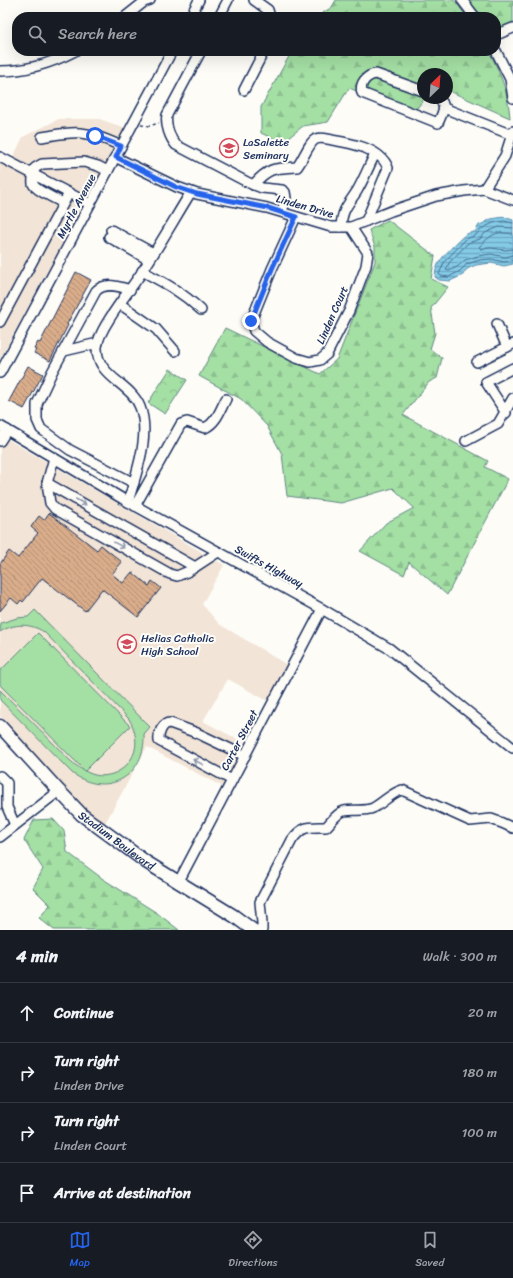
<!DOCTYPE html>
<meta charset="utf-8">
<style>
:root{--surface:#171b24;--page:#20242c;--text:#f1f3f6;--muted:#9ea1a6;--line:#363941;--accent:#2563eb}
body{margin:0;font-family:Sriracha,sans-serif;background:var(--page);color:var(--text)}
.compass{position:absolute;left:417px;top:68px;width:36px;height:36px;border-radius:50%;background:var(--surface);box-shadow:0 4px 16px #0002;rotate:25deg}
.stop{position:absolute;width:12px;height:12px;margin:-9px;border:3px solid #2563eb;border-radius:50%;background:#fff}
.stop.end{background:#2563eb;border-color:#fff;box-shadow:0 1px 4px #0008}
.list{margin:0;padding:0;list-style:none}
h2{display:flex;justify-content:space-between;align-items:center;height:52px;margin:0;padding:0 16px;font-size:17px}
h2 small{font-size:13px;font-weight:400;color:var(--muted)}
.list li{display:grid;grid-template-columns:26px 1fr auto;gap:12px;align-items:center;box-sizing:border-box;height:60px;padding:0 16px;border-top:1px solid var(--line)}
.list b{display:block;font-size:15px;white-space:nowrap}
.list p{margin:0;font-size:13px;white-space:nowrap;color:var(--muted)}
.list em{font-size:13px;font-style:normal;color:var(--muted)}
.icon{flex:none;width:22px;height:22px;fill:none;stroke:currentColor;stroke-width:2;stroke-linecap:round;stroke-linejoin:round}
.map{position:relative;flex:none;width:513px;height:930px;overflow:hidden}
.search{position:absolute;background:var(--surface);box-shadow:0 4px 16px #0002;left:12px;right:12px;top:12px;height:44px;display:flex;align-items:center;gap:10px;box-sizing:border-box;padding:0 14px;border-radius:16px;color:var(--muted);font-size:15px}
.sheet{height:292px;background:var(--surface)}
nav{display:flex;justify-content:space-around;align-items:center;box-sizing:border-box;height:56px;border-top:1px solid var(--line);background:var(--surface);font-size:11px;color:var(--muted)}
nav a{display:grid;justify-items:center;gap:2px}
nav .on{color:var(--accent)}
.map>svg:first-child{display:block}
.built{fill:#f2e4d6}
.grass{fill:#a4dfa4;stroke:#608781}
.forest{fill:url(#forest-firs);stroke:#608781}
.park{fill:url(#park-crowns);stroke:#608781}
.water{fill:url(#water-rules);stroke:#5a8caf}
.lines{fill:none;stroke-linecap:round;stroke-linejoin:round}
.shore{stroke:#456d94;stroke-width:1}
.building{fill:url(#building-back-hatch);stroke:#1b2f5e}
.minor-casing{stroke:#1b2f5e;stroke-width:12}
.major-casing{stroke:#1b2f5e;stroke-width:15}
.path{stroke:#1b2f5e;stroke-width:1.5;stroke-dasharray:3 3;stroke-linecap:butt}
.minor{stroke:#fdfcf7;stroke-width:9}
.major{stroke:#fdfcf7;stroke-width:12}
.oneway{stroke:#8c96aa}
.route{stroke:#2563eb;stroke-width:5}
.labels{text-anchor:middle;stroke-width:4;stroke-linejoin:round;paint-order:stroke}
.poi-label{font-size:11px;fill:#1b2f5e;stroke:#fdfcf7;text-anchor:start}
.street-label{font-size:11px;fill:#1b2f5e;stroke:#fdfcf7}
</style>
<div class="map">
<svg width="513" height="930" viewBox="0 0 513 930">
<defs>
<pattern id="forest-firs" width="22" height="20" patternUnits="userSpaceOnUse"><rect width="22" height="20" fill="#a4dfa4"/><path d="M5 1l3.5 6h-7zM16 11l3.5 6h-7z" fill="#8dc090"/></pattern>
<pattern id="park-crowns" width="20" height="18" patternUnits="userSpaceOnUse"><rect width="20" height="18" fill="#a4dfa4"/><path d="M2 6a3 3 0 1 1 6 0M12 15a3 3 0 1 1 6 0" fill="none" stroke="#8dc090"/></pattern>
<pattern id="water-rules" width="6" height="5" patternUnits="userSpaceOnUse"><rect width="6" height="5" fill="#84cae5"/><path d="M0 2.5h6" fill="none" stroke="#6ba4bd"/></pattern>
<pattern id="building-back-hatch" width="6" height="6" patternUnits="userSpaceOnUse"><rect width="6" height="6" fill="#d9ad8a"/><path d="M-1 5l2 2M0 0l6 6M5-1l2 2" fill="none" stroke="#af8d74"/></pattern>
</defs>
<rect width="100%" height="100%" fill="#fdfcf7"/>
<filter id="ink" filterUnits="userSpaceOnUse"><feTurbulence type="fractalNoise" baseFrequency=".025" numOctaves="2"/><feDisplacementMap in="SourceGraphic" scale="8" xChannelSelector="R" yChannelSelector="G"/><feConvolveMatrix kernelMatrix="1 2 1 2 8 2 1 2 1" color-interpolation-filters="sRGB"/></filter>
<g filter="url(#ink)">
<g class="built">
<path d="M59,119H99L125,128L0,359V154L12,160L23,137Z"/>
<path d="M0,435L224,565L202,604L219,624L287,665L268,701L228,679L203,721L246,744L223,787L147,747L104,825L78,802L33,754L0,716Z"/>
</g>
<g class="grass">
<path d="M35,610L150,727L144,734C146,776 107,799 72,773L0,700V690C17,707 35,724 52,742C63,753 74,767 89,773C104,780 123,773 131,759C139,747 136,731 129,719L44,632C30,623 14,623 0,632L1,623L17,618L28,617Z"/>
<path d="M38,633L130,726L85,771L0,685V671Z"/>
</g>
<g class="forest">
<path d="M336,0H454L467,17H317L332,7Z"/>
<path d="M468,0H513V22L496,29V17H481Z"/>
<path d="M292,51H489C501,75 508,91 510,118L447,90V74H423V98H425L413,113L349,88L328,122L303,126L282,143L261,133V107Z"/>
<path d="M388,220L435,256L431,279L448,287L431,308L435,333L430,349L442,358L437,378L429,382L403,415L488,461L485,467L508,479L447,595L409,562L404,575L360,551L386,523L414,508L393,488L341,503L287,496L282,454L267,426L241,399L199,376L225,328L320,374L337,359L375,262V247L369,230Z"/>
<path d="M53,819L64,831L67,852L103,879L157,913L179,930H54L39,918L50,905L33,888L43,869L24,840L34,820Z"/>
</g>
<path class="park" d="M170,369L187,380L165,414L148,403Z"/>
<path class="water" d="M504,217L513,220V264L504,266L491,263L476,265L469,268L465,271L463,275L450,281L439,280L435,277C435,263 445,255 454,245C461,239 465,232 475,232L479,225L482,224L491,219Z"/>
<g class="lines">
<g class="shore">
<path d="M513,223L504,221L493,223L481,229L476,235L466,239L445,261L439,274L441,276L449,277L460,271L467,264L480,260L491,259L504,262L513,260"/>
<path d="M513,228L499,227L485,233L480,239L468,243L449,263L446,270L449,271L457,267L465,260L478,256L491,254L505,257L513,255"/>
<path d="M513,234C510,234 507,233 503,233C494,231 485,241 479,247L481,249L491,248L505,250L513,249"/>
</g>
</g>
<g class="building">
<path d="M76,272L91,280L67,324L68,325L50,361L34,353L36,350L34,349L38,342L40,343Z"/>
<path d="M28,366L43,374L24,409L9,401Z"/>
<path d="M49,513L97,550L101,545L122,562L112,574L123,583L132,572L149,586L152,581L161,588L138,617L102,589L85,611L42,578L23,602L21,600L18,604L11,598L0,611V564L9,551L18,558L38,533L31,527L39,516L44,520Z"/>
</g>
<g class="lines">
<g class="minor-casing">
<g id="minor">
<path d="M254,0L268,10L270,17"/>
<path d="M462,0L475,17"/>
<path d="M125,17L144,2L150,0"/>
<path d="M190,17L199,0"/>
<path d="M219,17L228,0"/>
<path d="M496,35L513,28"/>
<path d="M201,51L167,115C165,125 170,138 176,145L249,183L262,188L282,190L285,192L286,198L282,212"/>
<path d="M496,51L510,79L513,98"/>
<path d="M0,71C26,71 52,63 75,51"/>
<path d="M244,90L264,51"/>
<path d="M423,91L376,74C367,75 359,83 362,93L438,123C442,114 448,105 438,98"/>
<path d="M444,108L512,135"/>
<path d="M42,137C55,135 67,132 80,133C94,134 108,140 121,146"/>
<path d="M0,157L90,204"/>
<path d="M115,157L177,187L197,194L267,208L331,227H351L391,211L436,196L464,191L484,189L513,200"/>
<path d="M253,185C269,167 275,168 297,167C303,160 309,142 316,139C321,137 327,139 332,140C350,143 381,148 388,168L366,221"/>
<path d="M484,189L505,156L513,131"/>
<path d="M63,203C57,199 36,191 33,184C32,179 34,173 35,168L42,164L84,162L98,166L108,171"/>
<path d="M296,217L272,269L251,321L254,331L267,342L296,358L310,362L320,360L327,354L349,311L366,266L368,253L351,227"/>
<path d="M341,227C342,209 348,205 357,191C364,179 369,166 375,154"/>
<path d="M111,230L153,253"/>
<path d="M109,237L149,260"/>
<path d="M142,271C165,283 182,292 201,310"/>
<path d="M130,290C119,286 105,282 96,291L52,372L37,404V420L41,429L70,450L134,483"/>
<path d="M120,304L156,329L175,351"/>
<path d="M0,322L69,193"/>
<path d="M497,324L507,347"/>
<path d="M64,351L98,343"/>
<path d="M477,362L513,344"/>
<path d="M0,373L172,51"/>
<path d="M506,413L486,382L513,368"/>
<path d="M0,426L123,499L322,609L390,649L513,748"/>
<path d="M0,441L7,430"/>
<path d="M466,441L498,424L513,398"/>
<path d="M54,458L47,483L50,503L55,509L170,574L177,576L189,571L218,552"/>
<path d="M47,483L195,567"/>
<path d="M128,502C136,474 151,435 140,407C131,383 96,377 97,347C98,329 131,289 142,272C159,246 175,218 191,192"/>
<path d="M135,506L181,424L187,422L205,428C217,422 220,410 226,399"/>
<path d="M0,776L7,783V807L15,825"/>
<path d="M232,780L159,741C158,734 162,723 170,723L197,733L245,756"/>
<path d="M0,837L59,791"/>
<path d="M178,883L322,609"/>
<path d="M262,930V923L260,902L292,840C303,825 309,827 326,827C331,822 337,813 344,811C353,809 364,812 373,808C383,803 391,793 402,790L470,821L491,819L502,823L513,828"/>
</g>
</g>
<g class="major-casing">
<g id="major">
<path id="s1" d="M0,726L59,791L82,815L146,862L234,916L253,930"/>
</g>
</g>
<path class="path" d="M141,125L149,126L159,123"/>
<use href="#minor" class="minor"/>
<use href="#major" class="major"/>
</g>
<defs><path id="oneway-shaft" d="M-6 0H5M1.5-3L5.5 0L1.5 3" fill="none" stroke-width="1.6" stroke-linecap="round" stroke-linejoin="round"/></defs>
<g class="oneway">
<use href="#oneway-shaft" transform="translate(81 502) rotate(30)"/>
<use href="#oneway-shaft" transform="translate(119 545) rotate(29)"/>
<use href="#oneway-shaft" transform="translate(198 762) rotate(-152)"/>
</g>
</g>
<g class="lines" filter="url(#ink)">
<path class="route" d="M95,136L121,146L116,157L176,187L197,194L268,208L296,217L272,269L251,321"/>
</g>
<defs>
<g id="school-ring" transform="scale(1)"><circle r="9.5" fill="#fdfcf7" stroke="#d1495b" stroke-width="1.5"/><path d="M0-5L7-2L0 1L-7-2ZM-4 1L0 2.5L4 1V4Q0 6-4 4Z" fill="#d1495b"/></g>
</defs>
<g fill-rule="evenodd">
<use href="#school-ring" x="229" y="148"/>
<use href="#school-ring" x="127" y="644"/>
</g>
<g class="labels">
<g class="poi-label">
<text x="243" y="146">LaSalette<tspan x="243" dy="13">Seminary</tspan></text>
<text x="141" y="642">Helias Catholic<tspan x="141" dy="13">High School</tspan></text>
</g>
<g class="street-label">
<text transform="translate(76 206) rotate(-62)" y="4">Myrtle Avenue</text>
<text transform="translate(305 206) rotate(16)" y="4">Linden Drive</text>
<text transform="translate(332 315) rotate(-66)" y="4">Linden Court</text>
<text transform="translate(269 566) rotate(29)" y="4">Swifts Highway</text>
<text transform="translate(239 740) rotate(-62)" y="4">Carter Street</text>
<text dy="4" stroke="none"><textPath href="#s1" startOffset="164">Stadium Boulevard</textPath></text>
</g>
</g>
</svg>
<svg class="compass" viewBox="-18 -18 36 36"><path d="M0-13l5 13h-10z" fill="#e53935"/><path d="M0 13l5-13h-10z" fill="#9ea1a6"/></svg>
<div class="stop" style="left:95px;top:136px"></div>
<div class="stop end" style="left:251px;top:321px"></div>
<div class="search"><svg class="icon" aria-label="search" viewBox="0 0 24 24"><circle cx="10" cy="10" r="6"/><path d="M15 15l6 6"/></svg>Search here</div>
</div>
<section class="sheet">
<h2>4 min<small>Walk · 300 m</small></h2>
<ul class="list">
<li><svg class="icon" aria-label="ahead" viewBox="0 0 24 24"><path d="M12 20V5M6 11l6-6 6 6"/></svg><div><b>Continue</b></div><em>20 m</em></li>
<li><svg class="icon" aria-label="right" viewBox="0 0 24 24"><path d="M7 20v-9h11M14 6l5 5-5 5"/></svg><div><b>Turn right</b><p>Linden Drive</p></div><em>180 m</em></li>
<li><svg class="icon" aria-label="right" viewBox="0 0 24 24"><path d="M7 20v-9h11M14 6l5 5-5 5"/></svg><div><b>Turn right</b><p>Linden Court</p></div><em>100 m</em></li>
<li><svg class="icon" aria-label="arrive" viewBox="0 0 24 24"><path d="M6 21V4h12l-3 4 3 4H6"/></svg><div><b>Arrive at destination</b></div></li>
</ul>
</section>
<nav>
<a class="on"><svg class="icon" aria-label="map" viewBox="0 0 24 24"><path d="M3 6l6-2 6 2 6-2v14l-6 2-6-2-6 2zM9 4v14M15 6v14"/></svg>Map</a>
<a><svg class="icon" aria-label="directions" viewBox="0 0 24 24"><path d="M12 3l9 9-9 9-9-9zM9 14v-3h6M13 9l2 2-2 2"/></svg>Directions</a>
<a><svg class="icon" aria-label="saved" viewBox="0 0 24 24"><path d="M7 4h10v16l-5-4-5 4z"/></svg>Saved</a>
</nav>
